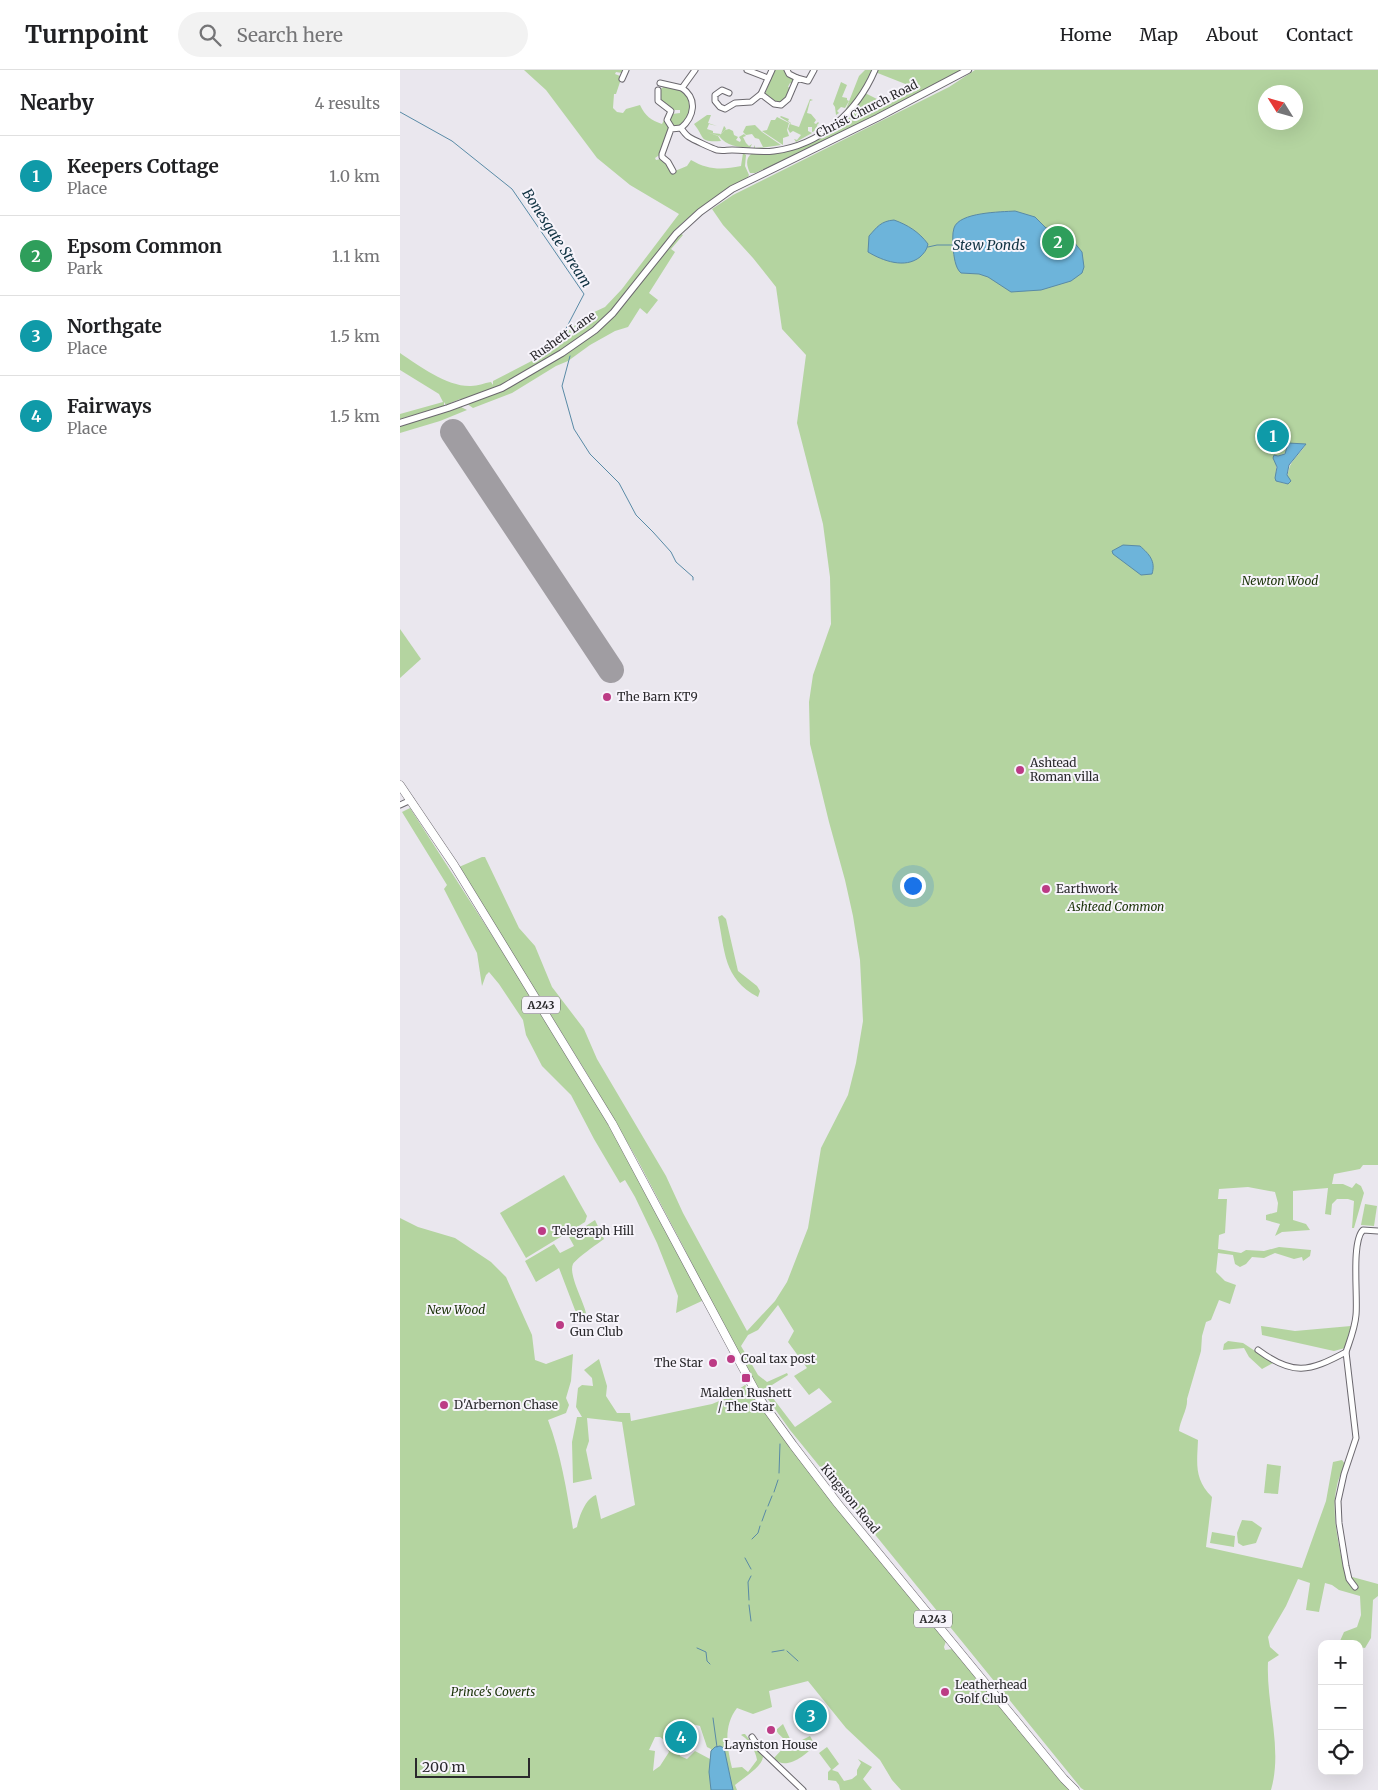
<!DOCTYPE html>
<meta charset="utf-8">
<style>
:root{--surface:#fff;--page:#f2f2f2;--text:#202124;--muted:#757577;--line:#e0e0e0;--accent:#d93025}
body{margin:0;font-family:Merriweather,serif;background:var(--page);color:var(--text)}
.controls{position:absolute;right:15px;bottom:15px;display:grid;overflow:hidden;border-radius:10px;box-shadow:0 5px 20px #0002}
.controls button{width:45px;height:45px;display:grid;place-items:center;padding:0;border:0;border-bottom:1px solid var(--line);background:var(--surface);color:var(--text);font:25px sans-serif}
.compass{position:absolute;left:858px;top:15px;width:45px;height:45px;border-radius:50%;background:var(--surface);box-shadow:0 5px 20px #0002;rotate:307deg}
.scale{position:absolute;left:15px;bottom:12px;width:115px;box-sizing:border-box;padding-left:5px;border:2px solid #2a292c;border-top:0;font-size:14px;line-height:18px;white-space:nowrap;color:#2a292c;-webkit-text-stroke:4px #f7f4fb;paint-order:stroke}
.you{position:absolute;left:512px;top:815px;width:18px;height:18px;margin:-12px;border:4px solid #fff;border-radius:50%;background:#1a73e8;box-shadow:0 0 0 8px #1a73e833}
.badge{display:grid;place-items:center;width:32px;height:32px;border-radius:50%;background:var(--accent);color:#fff;font-size:16px;font-weight:700}
.pin{position:absolute;translate:-50% -50%;border:2px solid #fff;box-shadow:0 1px 5px #0006}
.list{margin:0;padding:0;list-style:none}
h2{display:flex;justify-content:space-between;align-items:center;height:65px;margin:0;padding:0 20px;font-size:21px}
h2 small{font-size:16px;font-weight:400;color:var(--muted)}
.list li{display:grid;grid-template-columns:32px 1fr auto;gap:15px;align-items:center;box-sizing:border-box;height:80px;padding:0 20px;border-top:1px solid var(--line)}
.list b{display:block;font-size:19px;white-space:nowrap}
.list p{margin:0;font-size:16px;white-space:nowrap;color:var(--muted)}
.list em{font-size:16px;font-style:normal;color:var(--muted)}
.icon{flex:none;width:28px;height:28px;fill:none;stroke:currentColor;stroke-width:2;stroke-linecap:round;stroke-linejoin:round}
.map{position:relative;flex:none;width:978px;height:1720px;overflow:hidden}
header{display:flex;align-items:center;gap:30px;box-sizing:border-box;height:70px;padding:0 25px;background:var(--surface);border-bottom:1px solid var(--line)}
header strong{font-size:24px}
nav{display:flex;gap:28px;margin-inline-start:auto;font-size:18px}
.search{width:350px;height:45px;background:var(--page);display:flex;align-items:center;gap:12px;box-sizing:border-box;padding:0 18px;border-radius:28px;color:var(--muted);font-size:19px}
main{display:flex}
aside{flex:1;background:var(--surface)}
.map>svg:first-child{display:block}
.green{fill:#b4d4a0;fill-rule:evenodd}
.water{fill:#6db4da;stroke:#598aa6}
.lines{fill:none;stroke-linecap:round;stroke-linejoin:round}
.stream{stroke:#598aa6;stroke-width:1}
.runway{stroke:#a09da2;stroke-width:26}
.minor-casing{stroke:#6b686e;stroke-width:7}
.major-casing{stroke:#6b686e;stroke-width:8}
.highway-casing{stroke:#6b686e;stroke-width:9}
.minor{stroke:#fff;stroke-width:5}
.major{stroke:#fff;stroke-width:6}
.highway{stroke:#fff;stroke-width:8}
.poi-dot{fill:#bc3b85;stroke:#f7f4fb;stroke-width:2}
.labels{text-anchor:middle;stroke-width:4;stroke-linejoin:round;paint-order:stroke}
.shield{fill:#f7f4fb;stroke:#68666a;stroke-width:1}
.shield-label{font-size:11px;font-weight:bold;fill:#2a292c}
.street-label{font-size:12px;fill:#2a292c;stroke:#f7f4fb}
.park-label{font-size:12px;font-style:italic;fill:#193106;stroke:#f7f4fb}
.poi-label{font-size:12px;fill:#2a292c;stroke:#f7f4fb;text-anchor:start}
.water-label{font-size:14px;font-style:italic;fill:#113343;stroke:#f7f4fb}
</style>
<header>
<strong>Turnpoint</strong>
<div class="search"><svg class="icon" aria-label="search" viewBox="0 0 24 24"><circle cx="10" cy="10" r="6"/><path d="M15 15l6 6"/></svg>Search here</div>
<nav><a>Home</a><a>Map</a><a>About</a><a>Contact</a></nav>
</header>
<main>
<aside>
<h2>Nearby<small>4 results</small></h2>
<ul class="list">
<li><span class="badge" style="background:#0f9aa8">1</span><div><b>Keepers Cottage</b><p>Place</p></div><em>1.0 km</em></li>
<li><span class="badge" style="background:#2e9e5b">2</span><div><b>Epsom Common</b><p>Park</p></div><em>1.1 km</em></li>
<li><span class="badge" style="background:#0f9aa8">3</span><div><b>Northgate</b><p>Place</p></div><em>1.5 km</em></li>
<li><span class="badge" style="background:#0f9aa8">4</span><div><b>Fairways</b><p>Place</p></div><em>1.5 km</em></li>
</ul>
</aside>
<div class="map">
<svg width="978" height="1720" viewBox="0 0 978 1720">
<rect width="100%" height="100%" fill="#eae7ee"/>
<g class="green">
<path d="M124,0H224L222,3L216,2L215,4L220,6L221,9L216,24H214L213,38L217,42L223,43L226,39L240,35C245,46 251,50 262,54L265,48L269,59L261,84L255,88L256,90L261,89L275,101L287,96L291,90C308,100 322,100 341,96L343,83L346,85L345,96L349,105L348,107C322,122 297,138 275,160L283,165L271,179L275,182L249,223L258,230L247,244L240,238L228,257L215,261L190,275L168,291L156,296L112,323L73,338L60,329L46,335L44,332V336L0,349V344L43,332L39,324L0,300V283C19,296 48,317 71,316C78,316 84,313 91,312L93,315V311L149,282L160,264L169,260L190,244L205,237L222,219L279,144L230,115L197,88L146,20Z"/>
<path d="M374,0H385L386,4L394,9L393,14L390,13L388,17L391,18C384,34 378,37 365,24Z"/>
<path d="M465,0H473L469,11L448,41L446,39L459,6Z"/>
<path d="M476,0H564L416,76L355,103H350C347,97 345,89 351,84C361,82 372,83 381,82C403,81 454,41 465,23L483,32L507,19L508,15L475,2Z"/>
<path d="M575,0H978V1095H963L960,1099L934,1104L932,1114H943L952,1118L956,1113L961,1116L964,1123L954,1158H952L954,1131L948,1129H937L932,1134L931,1145L925,1144L928,1118L893,1121V1150L906,1154L910,1160L882,1162L875,1166L880,1154L866,1150V1145L877,1142L878,1133L875,1122L848,1117L819,1119L818,1129H827L825,1163L819,1165L818,1179L841,1183L846,1180L864,1181L879,1177L911,1180L910,1186L903,1191L902,1187L894,1189L875,1183L864,1188L852,1187L846,1194L840,1197L835,1194L833,1185L818,1183L816,1202L825,1211L836,1215L830,1234L819,1230L811,1250L806,1252L802,1266L801,1281L787,1329C788,1339 780,1350 779,1361L798,1370C797,1394 794,1409 812,1427L806,1477L902,1498L926,1431L933,1392L942,1390L945,1394C942,1402 938,1409 937,1416C930,1443 940,1479 945,1505L978,1514V1526L973,1530L971,1568L965,1578L959,1577V1574H950L940,1571L944,1562L957,1557L961,1545L960,1526L939,1520L932,1515L925,1513L919,1542L906,1540L910,1513L898,1509L886,1536L868,1567L870,1577L879,1585L868,1592C866,1635 883,1678 871,1720H684L681,1718L390,1360L365,1325L369,1323L395,1357L432,1332L419,1318L409,1325L394,1306L407,1298L388,1272L394,1261L378,1235L358,1260L348,1265L341,1276L358,1305L367,1312L387,1303L388,1305L361,1322L333,1276L283,1176L237,1089L189,1007L59,797L82,787H85L119,858L135,876L152,917L184,959L197,989L266,1106L283,1143L347,1261L375,1231L387,1212L408,1158L421,1078L448,1025L456,993L463,951L460,890L453,846L445,810L429,752L410,674L409,632L413,605L431,554L430,507L423,454L397,353L406,285L382,259L376,217L353,188L323,155L312,139L333,125L549,17ZM866,22H896V52H866ZM905,376C893,392 888,391 887,414L876,411V385L878,386Z"/>
<path d="M441,12L447,15L442,27L447,28V30L449,31L445,38L441,37L437,41L439,43L436,45L435,37L433,34Z"/>
<path d="M265,16C278,19 295,23 291,41C289,45 285,51 283,55L273,57L269,50L272,44L280,43V40H273L261,32L259,20Z"/>
<path d="M410,29L413,30L410,31L407,43L411,44L416,50L414,53L416,54L418,52L419,53L417,55L418,58H423L412,62V57H408V61L412,63L396,72L394,69L397,70L401,65L393,61L390,63L388,59L390,53L380,47L381,46L389,49L388,51L391,53L390,54L399,57Z"/>
<path d="M307,45H311L308,53L317,56L309,54L307,59L313,61V63L321,64L324,56L325,57L326,59L319,66L307,62L306,59L307,62L318,66L321,71C298,72 306,69 294,54Z"/>
<path d="M377,47L389,53L387,60L389,66L383,68V75L362,61L367,60L371,50H375Z"/>
<path d="M355,55L362,62L381,75L353,79L355,75V78L363,77L359,69L355,68L352,64L346,65L343,62L346,56Z"/>
<path d="M329,59L333,61L334,65L338,67L336,70L340,72L341,70L339,67L344,64L346,66L343,67L346,73L349,76L352,74L350,78C339,77 326,76 319,66L325,60Z"/>
<path d="M61,337L67,340L40,351L0,363V356Z"/>
<path d="M0,559L21,589L0,608Z"/>
<path d="M10,738L155,963L207,1048L304,1230L276,1243L278,1226L257,1173L235,1127L225,1110L220,1113L194,1069L171,1025L142,996L126,965L123,950L99,914L89,902L86,905L82,916L77,883L44,819L47,815L2,742Z"/>
<path d="M322,845L326,849L338,901L357,916L360,921L358,927C323,909 325,880 318,847Z"/>
<path d="M164,1105L187,1146L185,1152L126,1188L100,1143Z"/>
<path d="M965,1134L977,1136L974,1156L961,1155Z"/>
<path d="M0,1148L18,1157L55,1168L91,1192L106,1207L132,1265L135,1290L146,1294L173,1284L171,1311L166,1328L169,1335L166,1343L148,1350C161,1384 167,1422 173,1459L177,1457C179,1447 185,1429 196,1425L201,1449L235,1435L222,1352L187,1348L189,1371L186,1380L192,1409L173,1413L172,1372L177,1347H182L176,1337L178,1318L182,1315L193,1316L192,1308L184,1300L199,1289L207,1316L206,1326L217,1343H230L231,1351L312,1334L324,1329L345,1315L348,1317L365,1343L546,1571L544,1577L545,1580L553,1579L561,1587L669,1720H501L492,1710L480,1690L446,1658L408,1611L369,1621L372,1637L353,1644L337,1638C323,1656 327,1677 332,1698L342,1697L348,1702L357,1690C356,1682 349,1669 341,1665L343,1664H345L363,1687C362,1697 343,1708 335,1715L337,1720H0ZM279,1651L300,1656L307,1677L311,1679L310,1689L295,1681L287,1689L280,1686L278,1680L271,1674L267,1677L269,1682L260,1696L253,1701L255,1681L249,1680L255,1667H260L267,1672L272,1670L270,1658Z"/>
<path d="M195,1150L204,1169C197,1174 177,1188 173,1194C168,1204 184,1232 186,1243L180,1246L175,1240L159,1198L136,1212L125,1191L154,1174L160,1183L174,1176L169,1167Z"/>
<path d="M861,1256L895,1261L951,1256L945,1278L934,1281L862,1265Z"/>
<path d="M828,1271L843,1273L873,1293L862,1299L849,1287L844,1278L823,1280L824,1274Z"/>
<path d="M867,1394L881,1396L878,1424L864,1423Z"/>
<path d="M842,1450L852,1451L862,1458L856,1473L843,1476L838,1473L837,1463Z"/>
<path d="M812,1462L835,1466L834,1477L810,1473Z"/>
<path d="M383,1654L391,1671L396,1673L410,1666L415,1675C406,1685 385,1702 374,1688L387,1674C385,1668 379,1666 376,1660Z"/>
<path d="M427,1677L439,1694L432,1700L438,1702L444,1711L452,1709L457,1705V1700L461,1693L458,1689L472,1697L463,1709L472,1720H440L439,1715L436,1711L428,1710V1702L431,1699L419,1683Z"/>
</g>
<g class="water">
<path d="M615,141L635,147L646,158L659,160L669,166L682,182L684,197L682,203L671,211L641,220L611,222L588,207L579,204L561,203C555,198 554,186 553,178C553,172 552,164 554,158C559,142 601,142 615,141Z"/>
<path d="M494,150C508,155 519,162 528,174C527,180 524,183 520,187C505,199 483,191 468,182L469,166C477,157 481,151 494,150Z"/>
<path d="M888,373L906,374L889,395L887,405L891,411L888,414L876,411L875,408L877,397L873,388L874,385L878,386L885,384Z"/>
<path d="M723,475L740,476C749,484 756,491 752,504L741,505L713,484L712,481Z"/>
<path d="M315,1677L320,1676L324,1678L333,1720H311L309,1702L311,1681Z"/>
</g>
<g class="lines">
<g class="stream">
<path d="M0,42L52,71L112,119L184,224L160,270"/>
<path d="M528,177L537,175H554"/>
<path d="M170,286L162,316L174,359L190,384L219,413L236,445L253,462L271,482L276,492L293,507V510"/>
<path d="M379,1403L380,1374"/>
<path d="M374,1422L378,1410"/>
<path d="M368,1436L372,1426"/>
<path d="M362,1451L366,1440"/>
<path d="M352,1469L358,1463L360,1456"/>
<path d="M345,1488L351,1499"/>
<path d="M349,1530L348,1512L351,1506"/>
<path d="M349,1535L351,1551"/>
<path d="M297,1578L306,1582L307,1591L310,1594"/>
<path d="M387,1581L398,1591"/>
<path d="M372,1582L384,1580"/>
<path d="M313,1648L317,1677"/>
</g>
<path class="runway" d="M53,362L211,600"/>
<g class="minor-casing">
<g id="minor">
<path d="M295,0L282,18C298,29 294,47 281,58C283,61 286,65 289,67C292,69 313,79 317,80C322,81 327,80 332,80C346,80 360,83 374,81C421,75 457,42 475,0"/>
<path d="M347,0L368,8"/>
<path d="M387,0L389,4L397,8"/>
<path d="M222,9L226,0"/>
<path d="M260,13L282,18"/>
<path d="M258,20V31L271,41L267,50L272,58"/>
<path d="M329,23L322,20L315,25V31L320,37L325,39L335,33L351,32L361,24L374,34L381,35L388,29L397,8L408,11L414,0"/>
<path d="M361,24L372,0"/>
<path d="M273,101L268,92L262,87V84L271,59L281,58"/>
<path d="M0,735L11,730"/>
<path d="M858,1280C893,1306 909,1302 946,1282C950,1270 955,1258 956,1245C958,1227 951,1172 963,1160L978,1161"/>
<path d="M946,1282L956,1368L944,1404L938,1431L939,1453L946,1496L949,1509L955,1517"/>
<path d="M352,1667L360,1679L403,1720"/>
</g>
</g>
<g class="major-casing">
<path id="major" d="M0,353L48,338L102,318L162,283L195,260L213,243L276,164L300,142L332,119L477,48L568,0"/>
</g>
<g class="highway-casing">
<path id="highway" d="M0,715L54,795L212,1053L359,1328L393,1375L438,1434L664,1709L675,1720"/>
</g>
<use href="#minor" class="minor"/>
<use href="#major" class="major"/>
<use href="#highway" class="highway"/>
</g>
<g class="poi-dot">
<circle cx="207" cy="627" r="5"/>
<circle cx="620" cy="700" r="5"/>
<circle cx="646" cy="819" r="5"/>
<circle cx="142" cy="1161" r="5"/>
<circle cx="160" cy="1255" r="5"/>
<circle cx="331" cy="1289" r="5"/>
<circle cx="313" cy="1293" r="5"/>
<rect x="341" y="1303" width="10" height="10" rx="2.5"/>
<circle cx="44" cy="1335" r="5"/>
<circle cx="545" cy="1622" r="5"/>
<circle cx="371" cy="1660" r="5"/>
</g>
<g class="labels">
<g class="shield">
<rect x="122" y="926.5" width="38" height="17" rx="4"/>
<rect x="514" y="1540.5" width="38" height="17" rx="4"/>
</g>
<g class="shield-label">
<text x="141" y="939">A243</text>
<text x="533" y="1553">A243</text>
</g>
<g class="street-label">
<text transform="translate(467 39) rotate(-27)" y="4">Christ Church Road</text>
<text transform="translate(163 266) rotate(-35)" y="4">Rushett Lane</text>
<text transform="translate(450 1429) rotate(51)" y="4">Kingston Road</text>
</g>
<g class="park-label">
<text x="880" y="515">Newton Wood</text>
<text x="716" y="841">Ashtead Common</text>
<text x="56" y="1244">New Wood</text>
<text x="93" y="1626">Prince's Coverts</text>
</g>
<g class="poi-label">
<text x="217" y="631">The Barn KT9</text>
<text x="630" y="697">Ashtead<tspan x="630" dy="14">Roman villa</tspan></text>
<text x="656" y="823">Earthwork</text>
<text x="152" y="1165">Telegraph Hill</text>
<text x="170" y="1252">The Star<tspan x="170" dy="14">Gun Club</tspan></text>
<text x="341" y="1293">Coal tax post</text>
<text x="303" y="1297" text-anchor="end">The Star</text>
<text x="346" y="1327" text-anchor="middle">Malden Rushett<tspan x="346" dy="14">/ The Star</tspan></text>
<text x="54" y="1339">D'Arbernon Chase</text>
<text x="555" y="1619">Leatherhead<tspan x="555" dy="14">Golf Club</tspan></text>
<text x="371" y="1679" text-anchor="middle">Laynston House</text>
</g>
<g class="water-label">
<text transform="translate(157 168) rotate(57)" y="5">Bonesgate Stream</text>
<text x="589" y="180">Stew Ponds</text>
</g>
</g>
</svg>
<div class="controls">
<button>+</button>
<button>−</button>
<button><svg class="icon" aria-label="locate" viewBox="0 0 24 24"><circle cx="12" cy="12" r="6"/><path d="M12 2v4M12 18v4M2 12h4M18 12h4"/></svg></button>
</div>
<svg class="compass" viewBox="-18 -18 36 36"><path d="M0-13l5 13h-10z" fill="#e53935"/><path d="M0 13l5-13h-10z" fill="#757577"/></svg>
<div class="scale">200 m</div>
<div class="you"></div>
<div class="pin badge" style="left:873px;top:366px;background:#0f9aa8">1</div>
<div class="pin badge" style="left:658px;top:172px;background:#2e9e5b">2</div>
<div class="pin badge" style="left:411px;top:1646px;background:#0f9aa8">3</div>
<div class="pin badge" style="left:281px;top:1667px;background:#0f9aa8">4</div>
</div>
</main>
